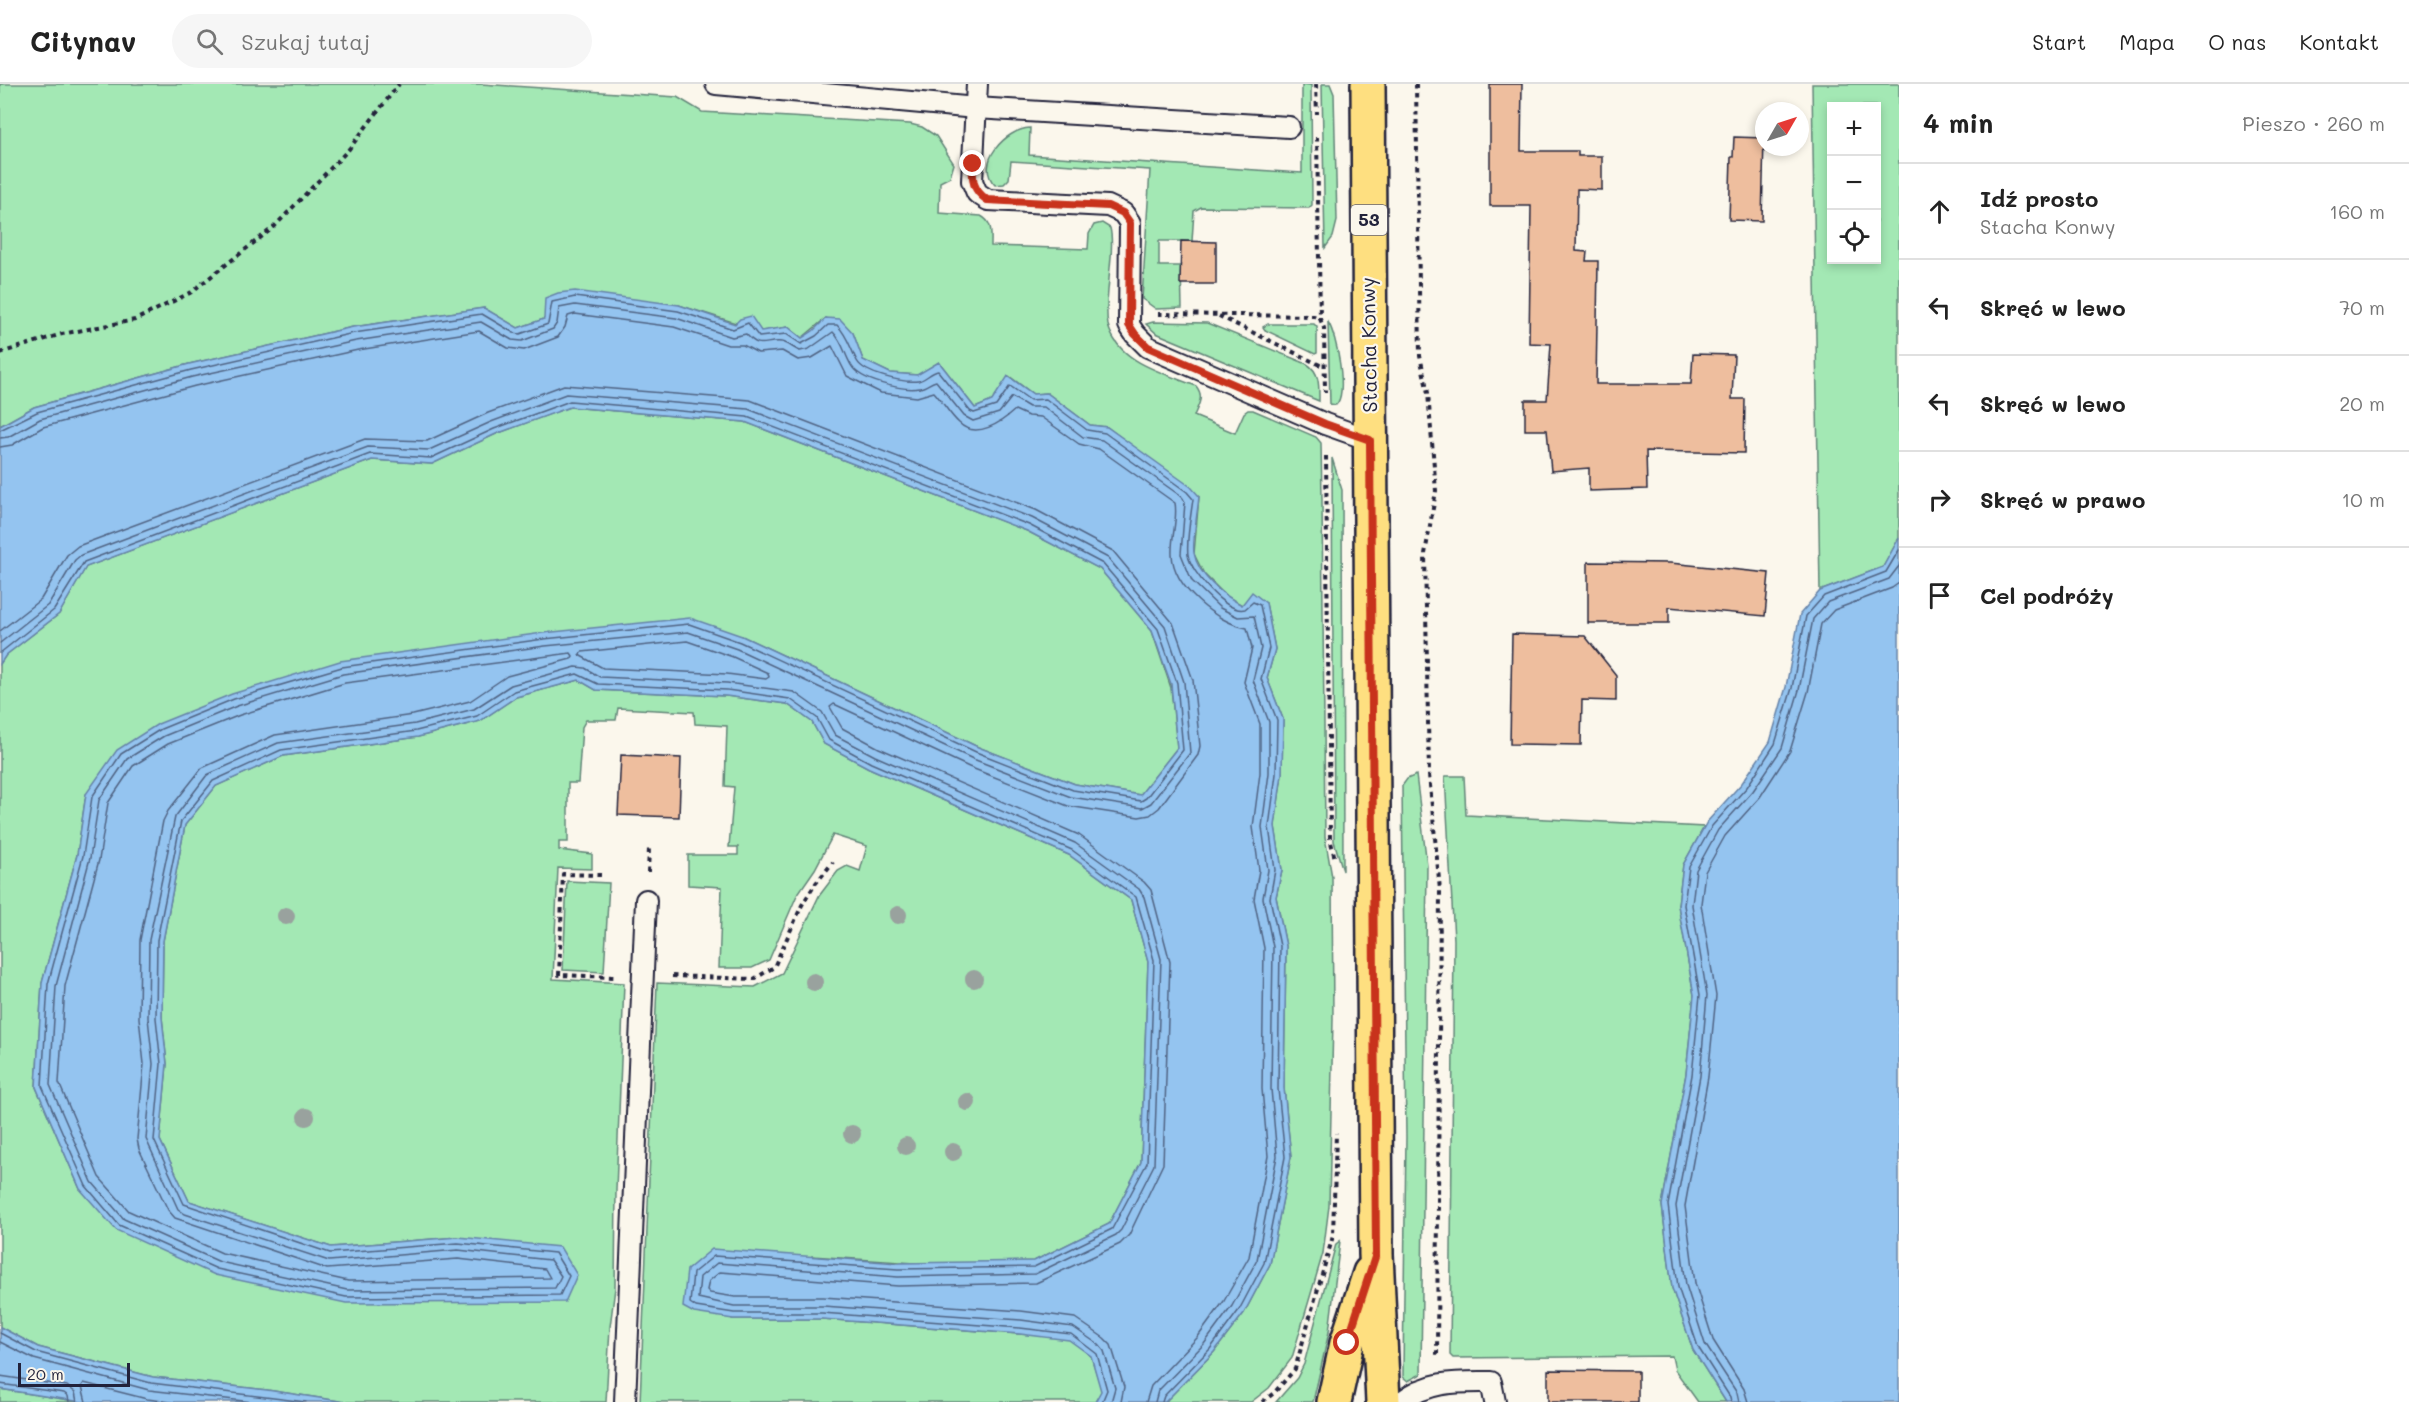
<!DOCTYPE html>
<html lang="pl">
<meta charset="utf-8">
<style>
:root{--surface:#fff;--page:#f6f6f6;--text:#222;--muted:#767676;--line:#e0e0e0}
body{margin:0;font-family:Mali,sans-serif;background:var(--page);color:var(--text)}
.controls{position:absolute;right:18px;top:18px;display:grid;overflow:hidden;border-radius:0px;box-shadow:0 3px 9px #0003}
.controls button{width:54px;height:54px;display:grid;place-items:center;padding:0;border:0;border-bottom:2px solid var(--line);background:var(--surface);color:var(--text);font:30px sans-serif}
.compass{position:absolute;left:1755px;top:18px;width:54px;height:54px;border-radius:50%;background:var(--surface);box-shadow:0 3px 9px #0003;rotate:51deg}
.scale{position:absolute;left:18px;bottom:15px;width:112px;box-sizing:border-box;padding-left:6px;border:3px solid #22223b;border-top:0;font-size:16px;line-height:21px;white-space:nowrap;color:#22223b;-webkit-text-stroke:4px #fbf7ec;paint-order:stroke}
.stop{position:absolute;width:18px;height:18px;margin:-14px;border:4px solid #c8321e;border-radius:50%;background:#fff}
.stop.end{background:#c8321e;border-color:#fff;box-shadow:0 2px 6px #0008}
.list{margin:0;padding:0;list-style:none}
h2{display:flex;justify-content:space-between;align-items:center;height:78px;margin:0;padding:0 24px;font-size:26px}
h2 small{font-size:20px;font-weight:400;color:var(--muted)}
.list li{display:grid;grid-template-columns:39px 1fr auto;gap:18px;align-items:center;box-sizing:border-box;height:96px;padding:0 24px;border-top:2px solid var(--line)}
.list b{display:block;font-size:22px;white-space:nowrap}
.list p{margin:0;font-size:20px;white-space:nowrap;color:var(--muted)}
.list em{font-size:20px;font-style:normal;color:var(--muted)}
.icon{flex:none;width:33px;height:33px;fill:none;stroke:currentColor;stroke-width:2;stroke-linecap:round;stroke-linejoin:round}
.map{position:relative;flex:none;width:1899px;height:1318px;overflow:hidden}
header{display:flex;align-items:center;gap:36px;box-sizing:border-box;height:84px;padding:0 30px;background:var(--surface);border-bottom:2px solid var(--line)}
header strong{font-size:28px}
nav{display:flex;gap:33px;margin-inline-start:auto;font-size:21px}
.search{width:420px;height:54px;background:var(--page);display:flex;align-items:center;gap:15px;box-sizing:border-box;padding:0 21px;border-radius:33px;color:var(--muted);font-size:22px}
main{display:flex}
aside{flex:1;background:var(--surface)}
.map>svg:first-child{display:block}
.green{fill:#a3e8b4;stroke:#628578;stroke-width:1.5;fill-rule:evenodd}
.water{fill:#94c4f0;stroke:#6683a8;stroke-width:1.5}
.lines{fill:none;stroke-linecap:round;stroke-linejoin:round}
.shore{stroke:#506383;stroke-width:1.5}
.building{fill:#eebe9e;stroke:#22223b;stroke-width:1.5}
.lane-casing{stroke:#22223b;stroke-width:24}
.primary-casing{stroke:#22223b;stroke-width:38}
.path{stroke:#22223b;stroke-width:4;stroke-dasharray:4.5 4.5;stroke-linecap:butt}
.lane{stroke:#fbf7ec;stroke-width:20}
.primary{stroke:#fedf80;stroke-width:33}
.tree{fill:#99a29e}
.route{stroke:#c8321e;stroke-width:8}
.labels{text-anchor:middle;stroke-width:4.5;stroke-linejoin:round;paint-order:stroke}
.shield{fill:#fbf7ec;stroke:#636270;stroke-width:1.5}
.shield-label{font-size:18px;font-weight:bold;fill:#22223b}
.street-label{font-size:20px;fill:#22223b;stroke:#fbf7ec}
</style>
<header>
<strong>Citynav</strong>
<div class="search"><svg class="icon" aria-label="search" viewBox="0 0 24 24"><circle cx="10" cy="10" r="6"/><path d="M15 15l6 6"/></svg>Szukaj tutaj</div>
<nav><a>Start</a><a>Mapa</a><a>O nas</a><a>Kontakt</a></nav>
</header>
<main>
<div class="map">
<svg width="1899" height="1318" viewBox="0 0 1899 1318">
<rect width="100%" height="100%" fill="#fbf7ec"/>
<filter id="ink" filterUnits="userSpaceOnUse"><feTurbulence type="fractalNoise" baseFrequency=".0167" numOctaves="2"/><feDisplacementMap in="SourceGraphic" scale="12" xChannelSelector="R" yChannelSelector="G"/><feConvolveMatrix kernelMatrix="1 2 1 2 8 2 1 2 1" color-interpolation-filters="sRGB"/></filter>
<g filter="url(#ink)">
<g class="green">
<path d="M0,0H481L677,13L702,28L910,40L922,43L936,52L954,80L950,93L940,98L939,129L981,132C993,138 991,150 991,162L1088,165L1089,150L1094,141L1102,139L1110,144C1114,160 1110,179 1109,195C1108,210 1105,226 1108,241C1118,279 1164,289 1196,302C1205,313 1198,321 1194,332L1235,349L1244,329L1248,326H1253L1316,353L1321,359L1322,415L1325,753L1332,793L1333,935L1329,1122L1323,1169L1292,1274L1269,1304L1251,1318H1165L1214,1268L1244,1229L1270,1180L1291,1073L1284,1004L1286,862L1276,813L1282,786L1275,742L1282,690L1283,635L1267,594L1275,565L1266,519L1242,521L1226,512L1204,490L1194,470L1199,412L1107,343L1090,341L1047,309L1033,310L1009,292L992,317L975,324L939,278L918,291L890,289L863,276L853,249L826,234L802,254L788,243L761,247L679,221L544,235L518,244L484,224L353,243L189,280L34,323L0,342Z"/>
<path d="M1302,0L1311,1L1312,121L1309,124L1201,123L1194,127L1192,157H1159V182H1181L1182,224L1156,225L1142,215L1150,86L1011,77L1009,95L1004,100L995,101C974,79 1006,45 1030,44L1029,71L1302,89Z"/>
<path d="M1322,0H1330L1334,10L1337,137L1333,153L1325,164Z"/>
<path d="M1812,0H1899V454L1883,483L1820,507ZM1832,22H1876V176H1832Z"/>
<path d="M1153,238L1207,239L1307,280C1320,288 1319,302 1319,317L1156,249L1146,240Z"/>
<path d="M1328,238C1337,252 1348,309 1336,321L1330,320Z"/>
<path d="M1268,240H1314L1317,243V269L1315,270L1265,246L1263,243Z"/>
<path d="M569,323L745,338L1027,447L1100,485L1152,547L1171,604L1177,664L1140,711L1075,700L978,663L742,552L86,710L77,771L42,899L36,1003L80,1105L446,1217L541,1218L458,1153L331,1163L189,1117L160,1056L167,980L162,933L163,857L185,741L216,702L283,672L418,653L480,637L516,613L579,596L596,606L726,612L787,620L812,638L824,660L869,684L1069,771L1131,816L1148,878L1141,1078L1109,1140L1034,1177L930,1180L812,1172L733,1235H822L1070,1254L1091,1272L1102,1307L1095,1318H640L657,899L755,903L782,889L819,812L838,787L847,782L860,787L867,762L833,751L815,785L797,811L769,876L752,884H719L722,803L688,801V771H738V763H729L734,703L725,702L727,642L695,640L694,628L618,624L616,636H586L582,643L578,699H568V758H559V766L592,770V785L558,784L553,895L624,899L616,1106L615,1204L610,1243L606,1318H346L267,1306L153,1293L38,1263L0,1243V580L6,571L59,530L86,483L372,376L432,380L496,350Z"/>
<path d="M1332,374L1342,406L1343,787L1334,757Z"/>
<path d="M1416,691L1427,781L1421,1290L1408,1297L1403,1293V1289L1406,1053L1402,702L1407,695Z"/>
<path d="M1445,692H1464L1466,731L1704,743L1683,781L1678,821L1694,911L1686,990L1662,1121L1672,1204L1693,1266L1726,1318H1698L1675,1286L1672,1272L1453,1274L1450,1271L1454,856Z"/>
<path d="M567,797L609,799L604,888L563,886Z"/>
<path d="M1340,1157L1329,1248L1313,1318H1276L1297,1294L1304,1280L1336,1160Z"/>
<path d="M0,1305L82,1318H0Z"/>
</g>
<g class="water">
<path d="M575,207L679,221L735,240L740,235L751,232L761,247L788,243L802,254L813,247L826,234L840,235L853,249L863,276L890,289L917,291L939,278L975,324L992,317L1008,292L1033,310L1047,309L1090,341L1107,343L1191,403L1199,412C1198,427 1192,456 1194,469C1198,492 1223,511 1242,521L1252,508L1266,519L1275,565L1267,594L1283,635L1282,690L1275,742L1282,786L1276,813L1286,862L1284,1004L1291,1073L1270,1180L1244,1229L1214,1268L1165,1318H1095L1101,1307L1091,1272L1069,1256L1020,1250L822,1235H733L694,1229L683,1223L687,1186L712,1165L898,1179L1034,1177L1109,1140L1141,1078L1148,878L1131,816L1069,771L869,684L824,660L812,638L787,620L726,612L596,606L579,596L516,613L480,637L418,653L283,672L216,702L185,741L163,857L162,933L167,980L160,1056L189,1117L331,1163L458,1153L560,1163L577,1191L565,1218L346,1219L215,1191L116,1146L80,1105L36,1003L42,899L77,771L86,710L117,666L158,640L232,610L340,577L543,549L690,534L742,552L978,663L1075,700L1140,711L1177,664L1171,600L1152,547L1100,485L1027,447L745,338L570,323L496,350L432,380L372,376L86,483L59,530L6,571L0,580V342L34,323L189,280L353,243L484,224L518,244L544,235L545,214L558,209Z"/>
<path d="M1899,454V1318H1726L1693,1266L1672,1204L1662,1121L1686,990L1694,911L1678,821L1683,781L1707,738L1742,699L1770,658L1786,603L1800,530L1820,507L1883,483Z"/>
<path d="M0,1243L38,1263L153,1293L267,1306L346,1318H82L0,1305Z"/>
</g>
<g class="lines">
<g class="shore">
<path d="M0,346L37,328L191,286L354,249L482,230L514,249L520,250L548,240L552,218L575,213L678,227L733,245L748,239L759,253L786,250L801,260L816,252L828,241H837C848,252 850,264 857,277C864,290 903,299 918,297C925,296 931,288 938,287L970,327L974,329L996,322L1010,302L1030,316L1046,315L1087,346L1105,349L1187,408L1193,415C1191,431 1186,456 1188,471C1191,488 1226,530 1245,525L1253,518L1260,521L1269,564L1261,595L1277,636L1276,690L1269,743L1275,786L1270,814L1280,862L1278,1005L1285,1073L1264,1179L1239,1226L1210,1265L1164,1312L1162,1318"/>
<path d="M0,354L8,353L40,335L192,293L356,257L481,238L512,256L522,257L553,245L557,239L559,224L575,221L676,234L732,253L746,250C761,267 764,256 782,258C788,259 794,265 800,267L809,265L833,248C843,258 844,269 851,281C859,297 903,307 920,304C926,303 931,298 936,297L964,332L973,337L999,329L1012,313L1029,323H1044L1083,353L1102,356L1182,413L1185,418L1181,470L1192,497L1220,524L1238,533L1254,532L1261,564L1253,596L1269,638V689L1262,743L1268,786L1263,814L1273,863L1271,1005L1277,1072L1257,1176L1232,1222L1204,1260L1158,1307L1155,1318"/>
<path d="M0,363L12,361L43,343L195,302L358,266L479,247L508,264L524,266L558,253L565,243L568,232L575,230L674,243L728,261H743L758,269L782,267L798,276L812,274L832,262L847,292L881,309L917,313L934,308C943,318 949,330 959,339C976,356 1002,338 1015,326L1028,332L1041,333L1079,360L1099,365L1175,419C1178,435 1171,453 1172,470C1173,503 1217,539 1247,544L1252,564L1244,598L1260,640V689L1253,743L1259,786L1254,815L1264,864L1262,1005L1268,1072L1249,1173L1224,1217L1197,1254L1151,1302L1146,1318"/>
<path d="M0,547L41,515L67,471L78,462L365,355L427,357L488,329L564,301L750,316L1036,426L1113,467L1173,539L1193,596L1200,662L1198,671L1159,724L1150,731L1139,733L1068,722L969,683L834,620L830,623L842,644L879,664L1079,751L1144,798L1151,806L1170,878L1163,1080L1129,1151L1120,1160L1036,1199L898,1202L720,1188L709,1197L707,1206L710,1209L735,1213H823L1021,1227L1075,1234L1104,1254L1111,1261L1124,1303L1121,1318"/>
<path d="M687,557L733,573L768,589L769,593L766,595L727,590L603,584L579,571L582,568Z"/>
<path d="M0,559L48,521L75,476L81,471L368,363L429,366L491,338L566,310L748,325L1032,434L1108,474L1165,542L1184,598L1190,669L1151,719L1142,724L1071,713L973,675L737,565L688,548L545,562L343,590L237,622L164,652L127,675L99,716L90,774L56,902L50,1001L92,1098L124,1135L220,1178L347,1206L555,1204L561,1192L550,1176L458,1166L329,1177L185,1130L178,1125L146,1055L153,980L148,934L149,856L175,733L207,691L278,659L415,640L474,625L511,601L576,583L585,584L600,593L727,599L794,608L822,628L835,651L875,672L1075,759L1139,805L1144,813L1161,875L1154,1081L1121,1146L1116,1151L1035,1190L898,1193L717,1179L700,1193L698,1214L734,1222H823L1021,1236L1073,1243L1099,1261L1104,1267L1115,1304L1111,1318"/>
<path d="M0,569L54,526L84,478L370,370L431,374L494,345L570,317L747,333L1029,441L1103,480L1158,545L1177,599L1183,666L1146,714L1141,717L1073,706L976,668L740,558L689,540L544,555L342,583L234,615L161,645L121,670L92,713L83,772L48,900L42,1002L86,1102L119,1141L217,1185L346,1213L560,1211L569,1192L555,1169L458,1159L330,1169L184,1120L154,1056L161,980L156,934L157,856L181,737L213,697L281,666L416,647L477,632L514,607L577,590L598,600L727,606L790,615L817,634L829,656L871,679L1072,766L1136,813L1154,876L1147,1079L1112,1145L1034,1183L898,1185L714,1172L693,1189L690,1219L696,1223L734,1229H822L1020,1244L1071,1250L1097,1270L1107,1306L1102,1318"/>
<path d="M571,569L573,572L571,575L507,592L470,617L413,631L275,651L202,684L168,727L163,737L140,856L139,934L144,980L137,1055L139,1065L168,1126L175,1134L327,1185L458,1175L545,1185L550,1194L348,1197L222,1169L129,1127L99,1093L59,999L65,902L99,776L108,719L133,682L168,660L240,631L345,599Z"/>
<path d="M0,1249L36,1268L151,1299L306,1318"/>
<path d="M0,1258L34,1275L149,1306L252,1318"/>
<path d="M0,1292L67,1302L75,1308L77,1318"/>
<path d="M0,1300L64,1309L68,1312L69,1318"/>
<path d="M86,1318L82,1302L84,1299L147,1315L171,1318"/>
<path d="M1731,1318L1730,1313L1698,1263L1678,1203L1668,1121L1692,991L1700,911L1684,821L1689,783L1712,742L1747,703L1775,660L1792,604L1806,532L1824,512L1886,488L1899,466"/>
<path d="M1739,1318L1737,1309L1705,1260L1686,1201L1676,1122L1700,992L1707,911L1692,821L1696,786L1718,746L1753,707L1782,664L1799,606L1813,535L1828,518L1889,495L1899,482"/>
<path d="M1748,1318L1744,1305L1713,1256L1695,1199L1685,1122L1708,993L1716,912L1701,820L1705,788L1725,752L1760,713L1790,667L1808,608L1821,540L1834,526L1892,504L1899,499"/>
</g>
</g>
<g class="building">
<path d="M1490,0H1522L1521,67H1578V72H1602V106L1577,105L1576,167L1587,168L1586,177H1598L1596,300H1691L1693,270L1734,271L1732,315H1745L1744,369L1646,367L1647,405L1589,407V384L1551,387L1547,346H1525V316H1547L1551,260L1529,259L1531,122H1490Z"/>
<path d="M1734,53L1764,54L1762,137L1729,136L1731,73H1733Z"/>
<path d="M1181,157L1216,158V200H1180Z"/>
<path d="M1588,478L1670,479L1769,489L1765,532L1669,523V539H1588Z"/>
<path d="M1512,550L1585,552L1616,591V617L1582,616L1581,661L1510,660Z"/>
<path d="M621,671L681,674L679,733L618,731Z"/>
<path d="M1548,1286L1638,1287V1318H1548Z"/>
</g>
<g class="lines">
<g class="lane-casing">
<g id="lane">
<path d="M716,0L976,24L1289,43"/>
<path d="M977,0L972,97L977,109L988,116L1108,122L1123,129L1130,139L1129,241L1135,250L1148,263L1325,340L1370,356"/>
<path d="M625,1318L646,816"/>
<path d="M1401,1318C1429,1296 1457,1298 1491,1298L1495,1318"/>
</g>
</g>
<g class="primary-casing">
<g id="primary">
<path d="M1368,0L1376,1170L1383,1318"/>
<path d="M1334,1318L1347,1259L1370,1189"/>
</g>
</g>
<g class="path">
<path d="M1316,0L1317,30"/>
<path d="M1416,0L1420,272L1428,309L1436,407L1425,470L1429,691L1440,806L1437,1272"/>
<path d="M1317,53L1320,235"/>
<path d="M1158,230L1314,232L1320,235L1324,244L1325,308"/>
<path d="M1219,232L1324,283"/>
<path d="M0,269L62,250L135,236L190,209L274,143L349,65L399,0"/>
<path d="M1326,372L1330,754L1335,775"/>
<path d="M648,788L649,764"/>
<path d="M601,791L563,790L559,891L614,893"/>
<path d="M672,892L754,895L774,883L802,821L816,799L833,778"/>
<path d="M1262,1318L1274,1309L1295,1285L1333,1152L1336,1049"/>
</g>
<use href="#lane" class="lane"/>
<use href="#primary" class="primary"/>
</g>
<g class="tree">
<circle cx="898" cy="831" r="9"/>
<circle cx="286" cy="832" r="9"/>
<circle cx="974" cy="895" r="9"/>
<circle cx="814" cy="898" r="9"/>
<circle cx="967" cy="1018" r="9"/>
<circle cx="306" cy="1033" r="9"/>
<circle cx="852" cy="1050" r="9"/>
<circle cx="906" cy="1062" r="9"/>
<circle cx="953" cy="1068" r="9"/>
</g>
</g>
<g class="lines" filter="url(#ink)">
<path class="route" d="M973,80C972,97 973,106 987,116L1108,122L1123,129L1130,139L1129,241L1135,250L1148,263L1325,340L1370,356L1376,1170L1347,1259"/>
</g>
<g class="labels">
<rect class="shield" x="1351" y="121" width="36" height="30" rx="4.5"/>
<g class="shield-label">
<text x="1369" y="142">53</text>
</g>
<g class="street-label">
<text transform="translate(1369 261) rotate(-91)" y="7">Stacha Konwy</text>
</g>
</g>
</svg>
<div class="controls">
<button>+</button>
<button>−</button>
<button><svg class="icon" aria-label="locate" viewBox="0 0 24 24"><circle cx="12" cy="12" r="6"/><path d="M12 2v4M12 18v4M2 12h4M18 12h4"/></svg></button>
</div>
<svg class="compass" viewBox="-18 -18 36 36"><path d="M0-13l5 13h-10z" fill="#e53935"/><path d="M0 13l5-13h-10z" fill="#767676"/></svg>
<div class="scale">20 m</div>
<div class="stop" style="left:1347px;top:1259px"></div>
<div class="stop end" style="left:973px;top:80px"></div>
</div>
<aside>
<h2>4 min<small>Pieszo · 260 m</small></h2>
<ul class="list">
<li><svg class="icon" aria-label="ahead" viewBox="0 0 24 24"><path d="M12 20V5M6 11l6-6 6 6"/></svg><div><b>Idź prosto</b><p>Stacha Konwy</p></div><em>160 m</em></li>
<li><svg class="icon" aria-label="left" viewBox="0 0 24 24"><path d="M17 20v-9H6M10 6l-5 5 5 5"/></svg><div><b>Skręć w lewo</b></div><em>70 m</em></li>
<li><svg class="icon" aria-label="left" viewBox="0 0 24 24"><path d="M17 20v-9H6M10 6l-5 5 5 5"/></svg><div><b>Skręć w lewo</b></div><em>20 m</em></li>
<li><svg class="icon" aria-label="right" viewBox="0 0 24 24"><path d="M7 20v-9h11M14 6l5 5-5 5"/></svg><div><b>Skręć w prawo</b></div><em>10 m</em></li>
<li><svg class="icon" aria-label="arrive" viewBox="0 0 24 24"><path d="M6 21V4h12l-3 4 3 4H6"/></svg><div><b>Cel podróży</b></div></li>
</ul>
</aside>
</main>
